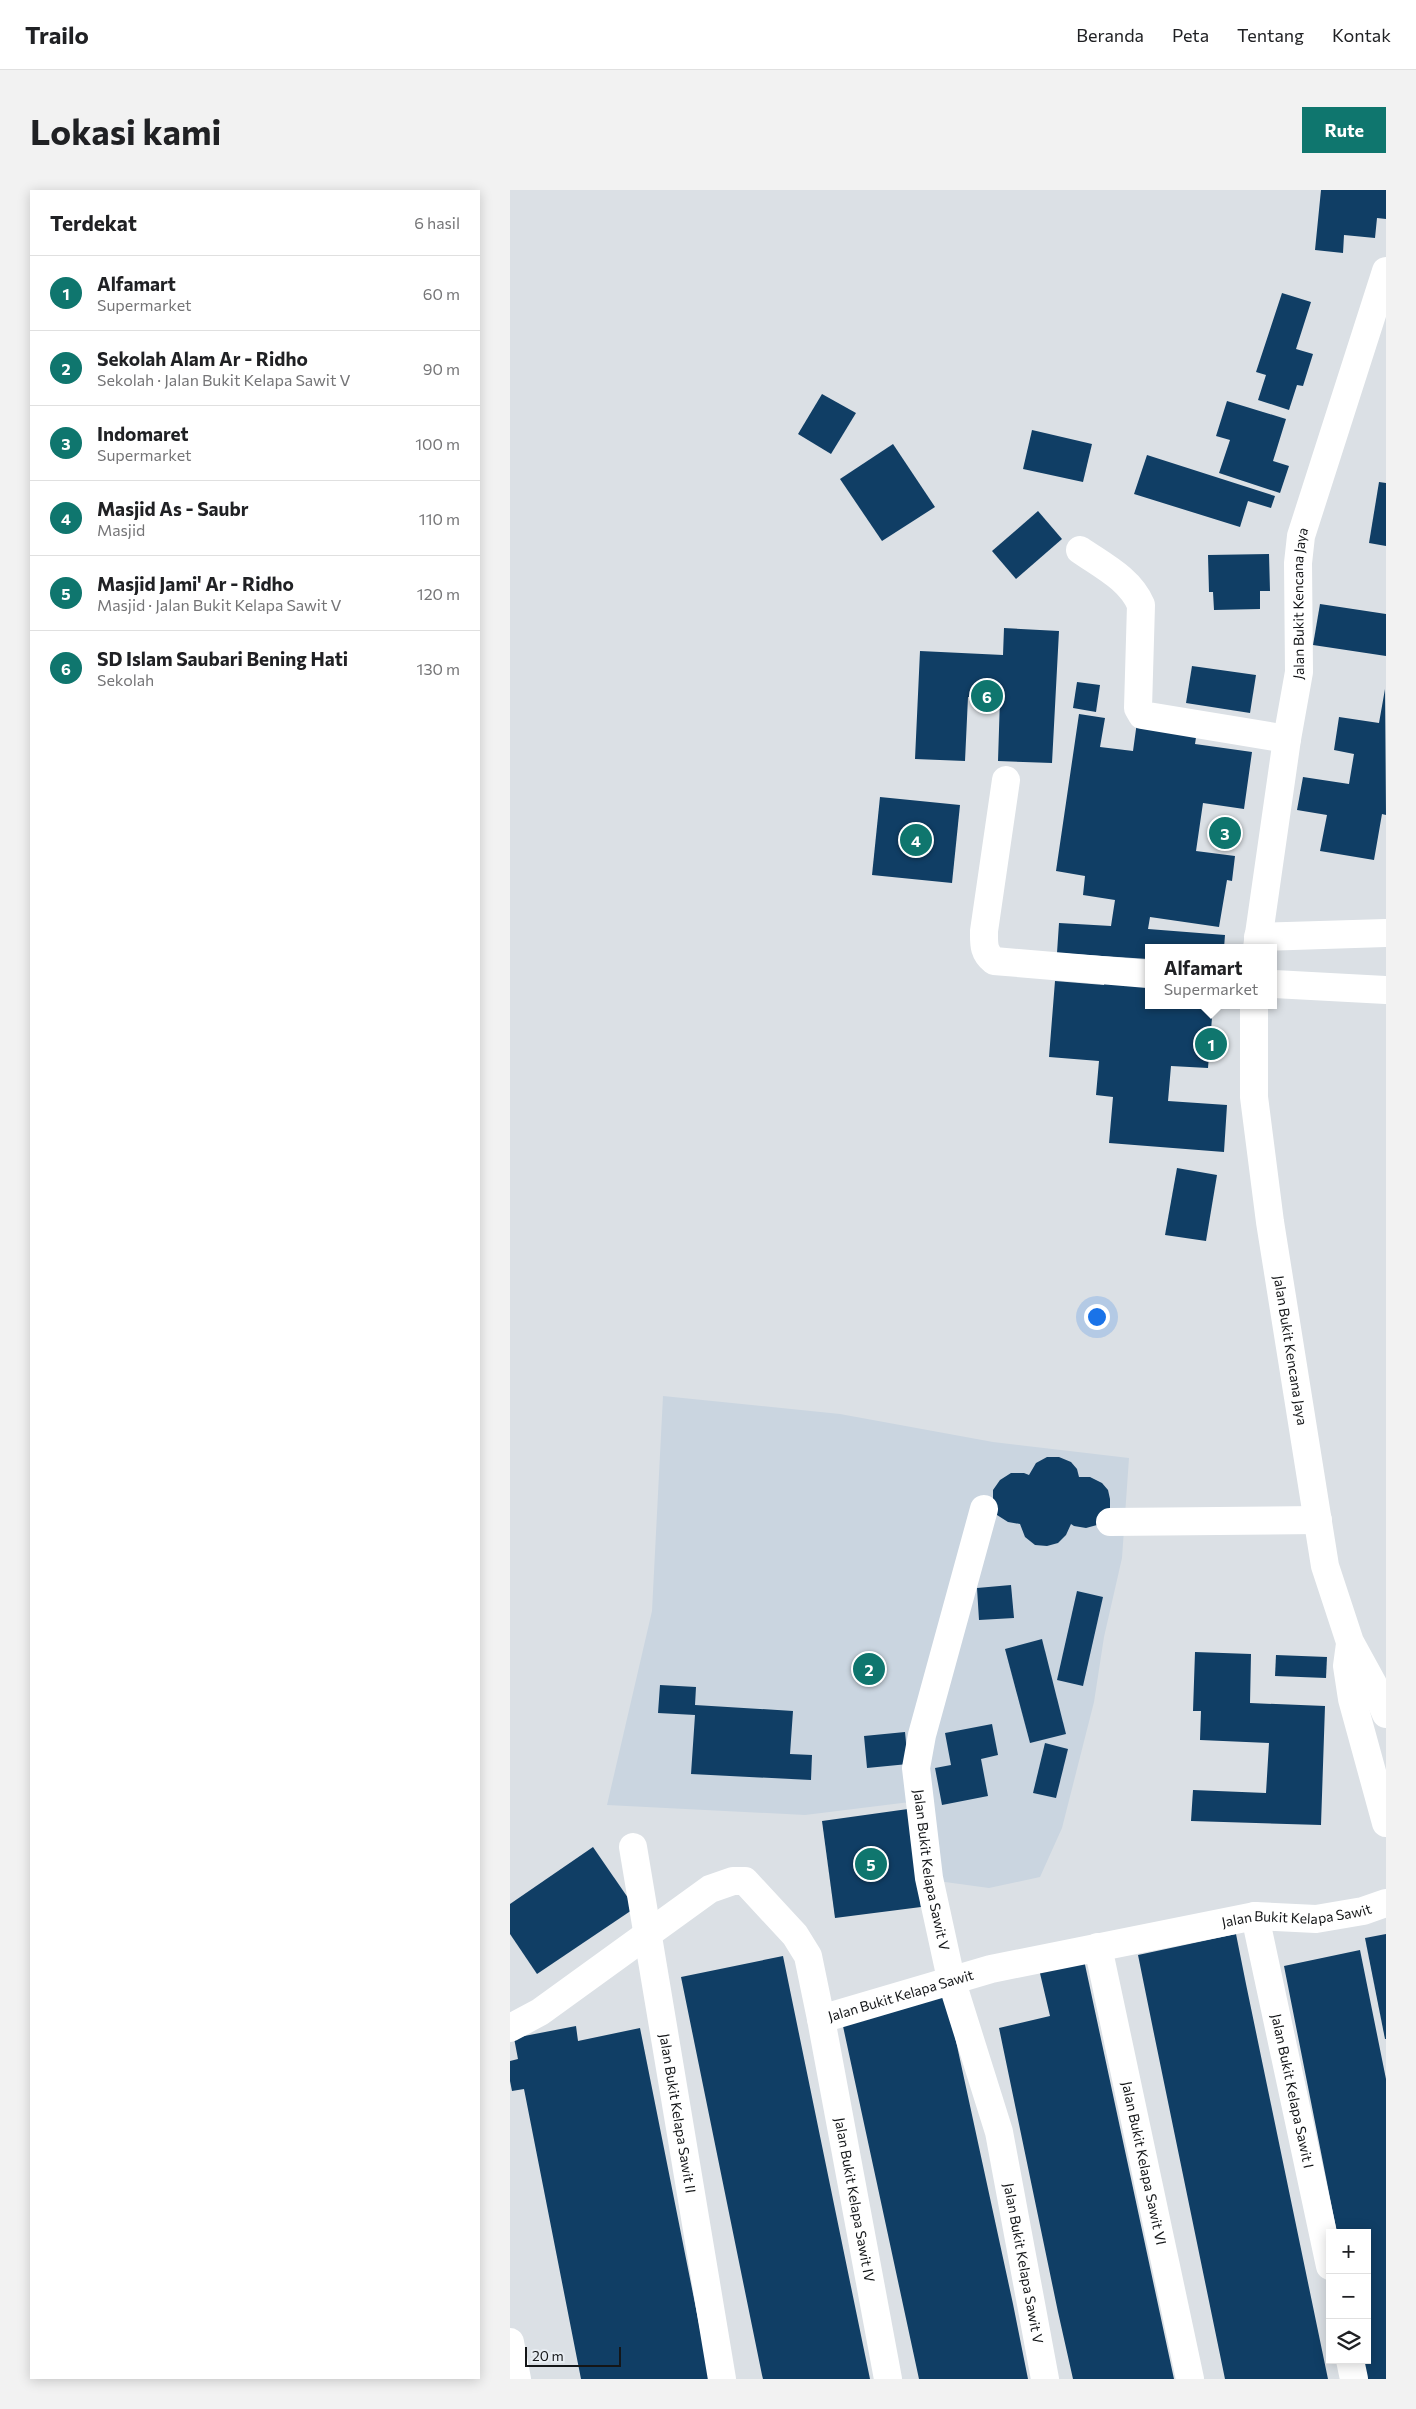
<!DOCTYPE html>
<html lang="id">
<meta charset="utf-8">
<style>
:root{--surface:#fff;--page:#f2f2f2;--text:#202124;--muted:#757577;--line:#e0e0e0;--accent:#0f766e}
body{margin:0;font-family:Commissioner,sans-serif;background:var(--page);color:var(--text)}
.controls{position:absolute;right:15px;bottom:15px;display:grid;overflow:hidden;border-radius:0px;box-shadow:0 2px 12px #0003}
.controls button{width:45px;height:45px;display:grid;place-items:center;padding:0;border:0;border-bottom:1px solid var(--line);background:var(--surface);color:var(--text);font:25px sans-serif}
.scale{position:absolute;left:15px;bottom:12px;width:96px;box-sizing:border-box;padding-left:5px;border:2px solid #141618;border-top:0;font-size:14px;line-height:18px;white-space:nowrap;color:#141618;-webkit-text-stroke:4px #e8edf2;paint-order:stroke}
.you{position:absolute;left:586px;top:1126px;width:18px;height:18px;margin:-12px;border:4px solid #fff;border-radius:50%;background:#1a73e8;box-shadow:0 0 0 8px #1a73e833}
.badge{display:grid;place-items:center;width:32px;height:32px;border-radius:50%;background:var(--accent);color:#fff;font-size:16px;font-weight:700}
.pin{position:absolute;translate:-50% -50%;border:2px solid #fff;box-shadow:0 1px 5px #0006}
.popup{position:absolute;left:635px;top:754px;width:132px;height:65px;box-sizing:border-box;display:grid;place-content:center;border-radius:0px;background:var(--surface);filter:drop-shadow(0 1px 4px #0005);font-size:16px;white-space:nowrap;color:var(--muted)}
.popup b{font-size:19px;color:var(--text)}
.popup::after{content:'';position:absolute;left:50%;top:100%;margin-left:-10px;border:10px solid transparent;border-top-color:var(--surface)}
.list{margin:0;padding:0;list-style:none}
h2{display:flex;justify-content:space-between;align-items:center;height:65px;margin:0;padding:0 20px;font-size:21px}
h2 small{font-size:16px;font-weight:400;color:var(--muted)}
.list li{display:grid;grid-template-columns:32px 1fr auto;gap:15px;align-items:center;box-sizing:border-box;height:75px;padding:0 20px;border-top:1px solid var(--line)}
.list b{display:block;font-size:19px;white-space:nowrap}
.list p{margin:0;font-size:16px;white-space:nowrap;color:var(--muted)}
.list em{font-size:16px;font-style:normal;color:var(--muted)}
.icon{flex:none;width:28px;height:28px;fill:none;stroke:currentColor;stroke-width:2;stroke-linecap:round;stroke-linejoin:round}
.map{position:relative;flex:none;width:876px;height:2189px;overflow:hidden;border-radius:0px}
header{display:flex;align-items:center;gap:30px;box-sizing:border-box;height:70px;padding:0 25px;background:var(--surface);border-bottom:1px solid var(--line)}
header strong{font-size:24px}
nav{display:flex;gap:28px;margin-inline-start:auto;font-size:18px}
.intro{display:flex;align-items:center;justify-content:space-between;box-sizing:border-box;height:120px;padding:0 30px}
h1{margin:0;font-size:35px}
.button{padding:12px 22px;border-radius:0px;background:var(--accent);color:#fff;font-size:18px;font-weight:700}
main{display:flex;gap:30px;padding:0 30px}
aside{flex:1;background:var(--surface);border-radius:0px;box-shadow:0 2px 12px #0003}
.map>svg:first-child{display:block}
.built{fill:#cad5e0}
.building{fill:#103e65}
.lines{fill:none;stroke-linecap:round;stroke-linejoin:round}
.minor{stroke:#fff;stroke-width:28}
.labels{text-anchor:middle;stroke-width:5;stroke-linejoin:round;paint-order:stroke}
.street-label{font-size:14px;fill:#141618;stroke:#e8edf2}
</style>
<header>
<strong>Trailo</strong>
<nav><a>Beranda</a><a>Peta</a><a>Tentang</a><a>Kontak</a></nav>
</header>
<div class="intro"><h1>Lokasi kami</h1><a class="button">Rute</a></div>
<main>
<aside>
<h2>Terdekat<small>6 hasil</small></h2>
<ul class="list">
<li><span class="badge">1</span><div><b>Alfamart</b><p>Supermarket</p></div><em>60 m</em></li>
<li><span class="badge">2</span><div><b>Sekolah Alam Ar - Ridho</b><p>Sekolah · Jalan Bukit Kelapa Sawit V</p></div><em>90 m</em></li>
<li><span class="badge">3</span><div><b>Indomaret</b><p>Supermarket</p></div><em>100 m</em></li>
<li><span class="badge">4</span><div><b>Masjid As - Saubr</b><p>Masjid</p></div><em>110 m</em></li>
<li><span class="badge">5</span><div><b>Masjid Jami' Ar - Ridho</b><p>Masjid · Jalan Bukit Kelapa Sawit V</p></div><em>120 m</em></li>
<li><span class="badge">6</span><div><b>SD Islam Saubari Bening Hati</b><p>Sekolah</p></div><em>130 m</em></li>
</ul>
</aside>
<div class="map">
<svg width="876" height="2189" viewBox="0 0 876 2189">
<rect width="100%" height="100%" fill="#dbe0e5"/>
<path class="built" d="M153,1206L330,1224L483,1252L619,1268L612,1368L594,1447L584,1512L552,1638L530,1687L479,1698L413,1689L400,1612L295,1625L97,1615L142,1421Z"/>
<g class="building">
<path d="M811,0H876V29L867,28L865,48L834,45L833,63L805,60Z"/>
<path d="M772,103L801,112L786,159L803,164L793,196L787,195L779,220L748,210L756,185L746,182Z"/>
<path d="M312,204L346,223L321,264L288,244Z"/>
<path d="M717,211L776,229L763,271L779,276L770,303L709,283L720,250L706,246Z"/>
<path d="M522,240L582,254L573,292L513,279Z"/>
<path d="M383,254L425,317L372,351L330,289Z"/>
<path d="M637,265L765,306L761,318L738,311L730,337L624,304Z"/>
<path d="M869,292L876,293V356L859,353Z"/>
<path d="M528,321L552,349L506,389L482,361Z"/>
<path d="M759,364L760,401H750V419L704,420L703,402H699L698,365Z"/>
<path d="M810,414L876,424V466L803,455Z"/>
<path d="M494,438L549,441L542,573L488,571L490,508L458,507L455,571L405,569L410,461L493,465Z"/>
<path d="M682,476L746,485L740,523L676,513Z"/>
<path d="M567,492L590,495L586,522L563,518Z"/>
<path d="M875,499L876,625L872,624L864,670L810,661L817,625L787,620L793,587L839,594L844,564L824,560L829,527L869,533Z"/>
<path d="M569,524L595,528L590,557L623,561L627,532L687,541L685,554L742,562L734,619L693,613L686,661L725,666L722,691L717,690L709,737L640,727L638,739L715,745L714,758H638V769L547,763L549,733L601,736L605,710L573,705L575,686L546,681Z"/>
<path d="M370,607L450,615L442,693L362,685Z"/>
<path d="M596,786L638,789V815H703L698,878L661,876L658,911L717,915L714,962L599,953L603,907L586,905L589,871L539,867L545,791L594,795Z"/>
<path d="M667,978L707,985L696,1051L655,1045Z"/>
<path d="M537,1267H549L561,1272L567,1279L569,1287H580L592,1293L598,1300L600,1309V1319L587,1335L576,1338L564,1336L561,1334L556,1345L548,1353L537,1356L525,1355L515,1347L510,1334L498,1332L487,1325L483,1313V1300L490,1290L501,1283H514L519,1285L526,1273Z"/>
<path d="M501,1395L504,1428L469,1430L467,1398Z"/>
<path d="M567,1401L593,1407L573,1496L547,1490Z"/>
<path d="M532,1449L556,1544L520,1553L495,1459Z"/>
<path d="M685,1462L741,1464L740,1513L815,1516L811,1635L681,1631L683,1600L756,1603L759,1553L690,1550L691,1521H683Z"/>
<path d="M766,1465L817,1467L816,1488L765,1486Z"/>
<path d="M150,1495L186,1497L185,1515L283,1521L280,1564L302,1565L301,1590L181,1584L185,1525L148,1523Z"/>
<path d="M482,1534L488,1565L471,1569L478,1606L432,1615L425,1578L441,1575L435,1543Z"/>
<path d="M395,1542L398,1574L357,1578L354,1546Z"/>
<path d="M535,1553L558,1559L546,1608L523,1603Z"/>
<path d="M398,1619L411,1717L325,1728L312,1631Z"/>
<path d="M83,1657L125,1718L27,1784L0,1744V1714Z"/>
<path d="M726,1744L736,1794L818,2189H715L643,1839L628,1765Z"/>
<path d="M876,1744V1849H875L855,1748Z"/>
<path d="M850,1760L876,1889V2189H857L853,2170H857V2043H827L774,1776Z"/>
<path d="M273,1766L326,2024L360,2189H253L252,2185L171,1787Z"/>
<path d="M574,1770L620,1984L664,2189H563L548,2122L489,1838L540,1826L529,1779Z"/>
<path d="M436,1805L503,2114L518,2189H409L366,1989L331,1827Z"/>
<path d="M66,1836L68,1851L130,1838L200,2189H71L14,1899L2,1901L0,1891V1871L8,1869L4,1848Z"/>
</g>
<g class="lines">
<g class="minor">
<path d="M570,360C593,376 620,389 631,415L628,518L632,525L777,549"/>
<path d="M496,590L474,741C474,754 473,762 484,771L638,784"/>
<path d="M748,747L876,743"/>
<path id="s1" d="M747,758L777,549L789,482L788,373L791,346L876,81"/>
<path d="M764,794L876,800"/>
<path id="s2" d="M744,815V907L760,1032L815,1376L840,1452L863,1494L876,1524"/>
<path id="s3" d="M474,1319L412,1545L406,1578L419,1688L441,1789L489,1942L535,2189"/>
<path d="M600,1332L808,1330"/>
<path d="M840,1454L837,1476L842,1509L876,1633"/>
<path id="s4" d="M123,1657L212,2189"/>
<path id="s5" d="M745,1726L820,2076"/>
<path id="s6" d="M588,1757L680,2189"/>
<path id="s7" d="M311,1829L378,2189"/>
<path id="s8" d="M0,1838L30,1822L200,1699L223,1691H235L285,1745L298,1766L311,1829L481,1779L745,1726L806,1729L853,1721L876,1713"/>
<path d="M0,2152L7,2189"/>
<path d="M840,2170L844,2189"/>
</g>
</g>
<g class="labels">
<g class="street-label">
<text dy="5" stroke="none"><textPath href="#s1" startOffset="348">Jalan Bukit Kencana Jaya</textPath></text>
<text dy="5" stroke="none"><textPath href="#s2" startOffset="348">Jalan Bukit Kencana Jaya</textPath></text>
<text dy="5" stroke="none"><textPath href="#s3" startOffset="371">Jalan Bukit Kelapa Sawit V</textPath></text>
<text dy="5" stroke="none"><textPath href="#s8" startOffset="931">Jalan Bukit Kelapa Sawit</textPath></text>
<text dy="5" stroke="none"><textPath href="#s8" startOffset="526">Jalan Bukit Kelapa Sawit</textPath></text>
<text dy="5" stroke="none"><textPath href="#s5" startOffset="179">Jalan Bukit Kelapa Sawit I</textPath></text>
<text dy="5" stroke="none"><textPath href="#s4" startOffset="270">Jalan Bukit Kelapa Sawit II</textPath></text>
<text dy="5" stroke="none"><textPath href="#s6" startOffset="221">Jalan Bukit Kelapa Sawit VI</textPath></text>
<text dy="5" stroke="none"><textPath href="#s7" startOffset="184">Jalan Bukit Kelapa Sawit IV</textPath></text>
<text dy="5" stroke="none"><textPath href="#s3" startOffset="776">Jalan Bukit Kelapa Sawit V</textPath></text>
</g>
</g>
</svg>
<div class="controls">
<button>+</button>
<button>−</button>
<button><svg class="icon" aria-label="layers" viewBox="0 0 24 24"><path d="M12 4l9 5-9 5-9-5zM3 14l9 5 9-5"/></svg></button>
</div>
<div class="scale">20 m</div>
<div class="you"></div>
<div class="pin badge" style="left:701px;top:854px">1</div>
<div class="popup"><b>Alfamart</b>Supermarket</div>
<div class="pin badge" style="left:359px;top:1479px">2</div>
<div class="pin badge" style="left:715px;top:643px">3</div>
<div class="pin badge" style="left:406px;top:650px">4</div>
<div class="pin badge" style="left:361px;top:1674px">5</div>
<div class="pin badge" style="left:477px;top:506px">6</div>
</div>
</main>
